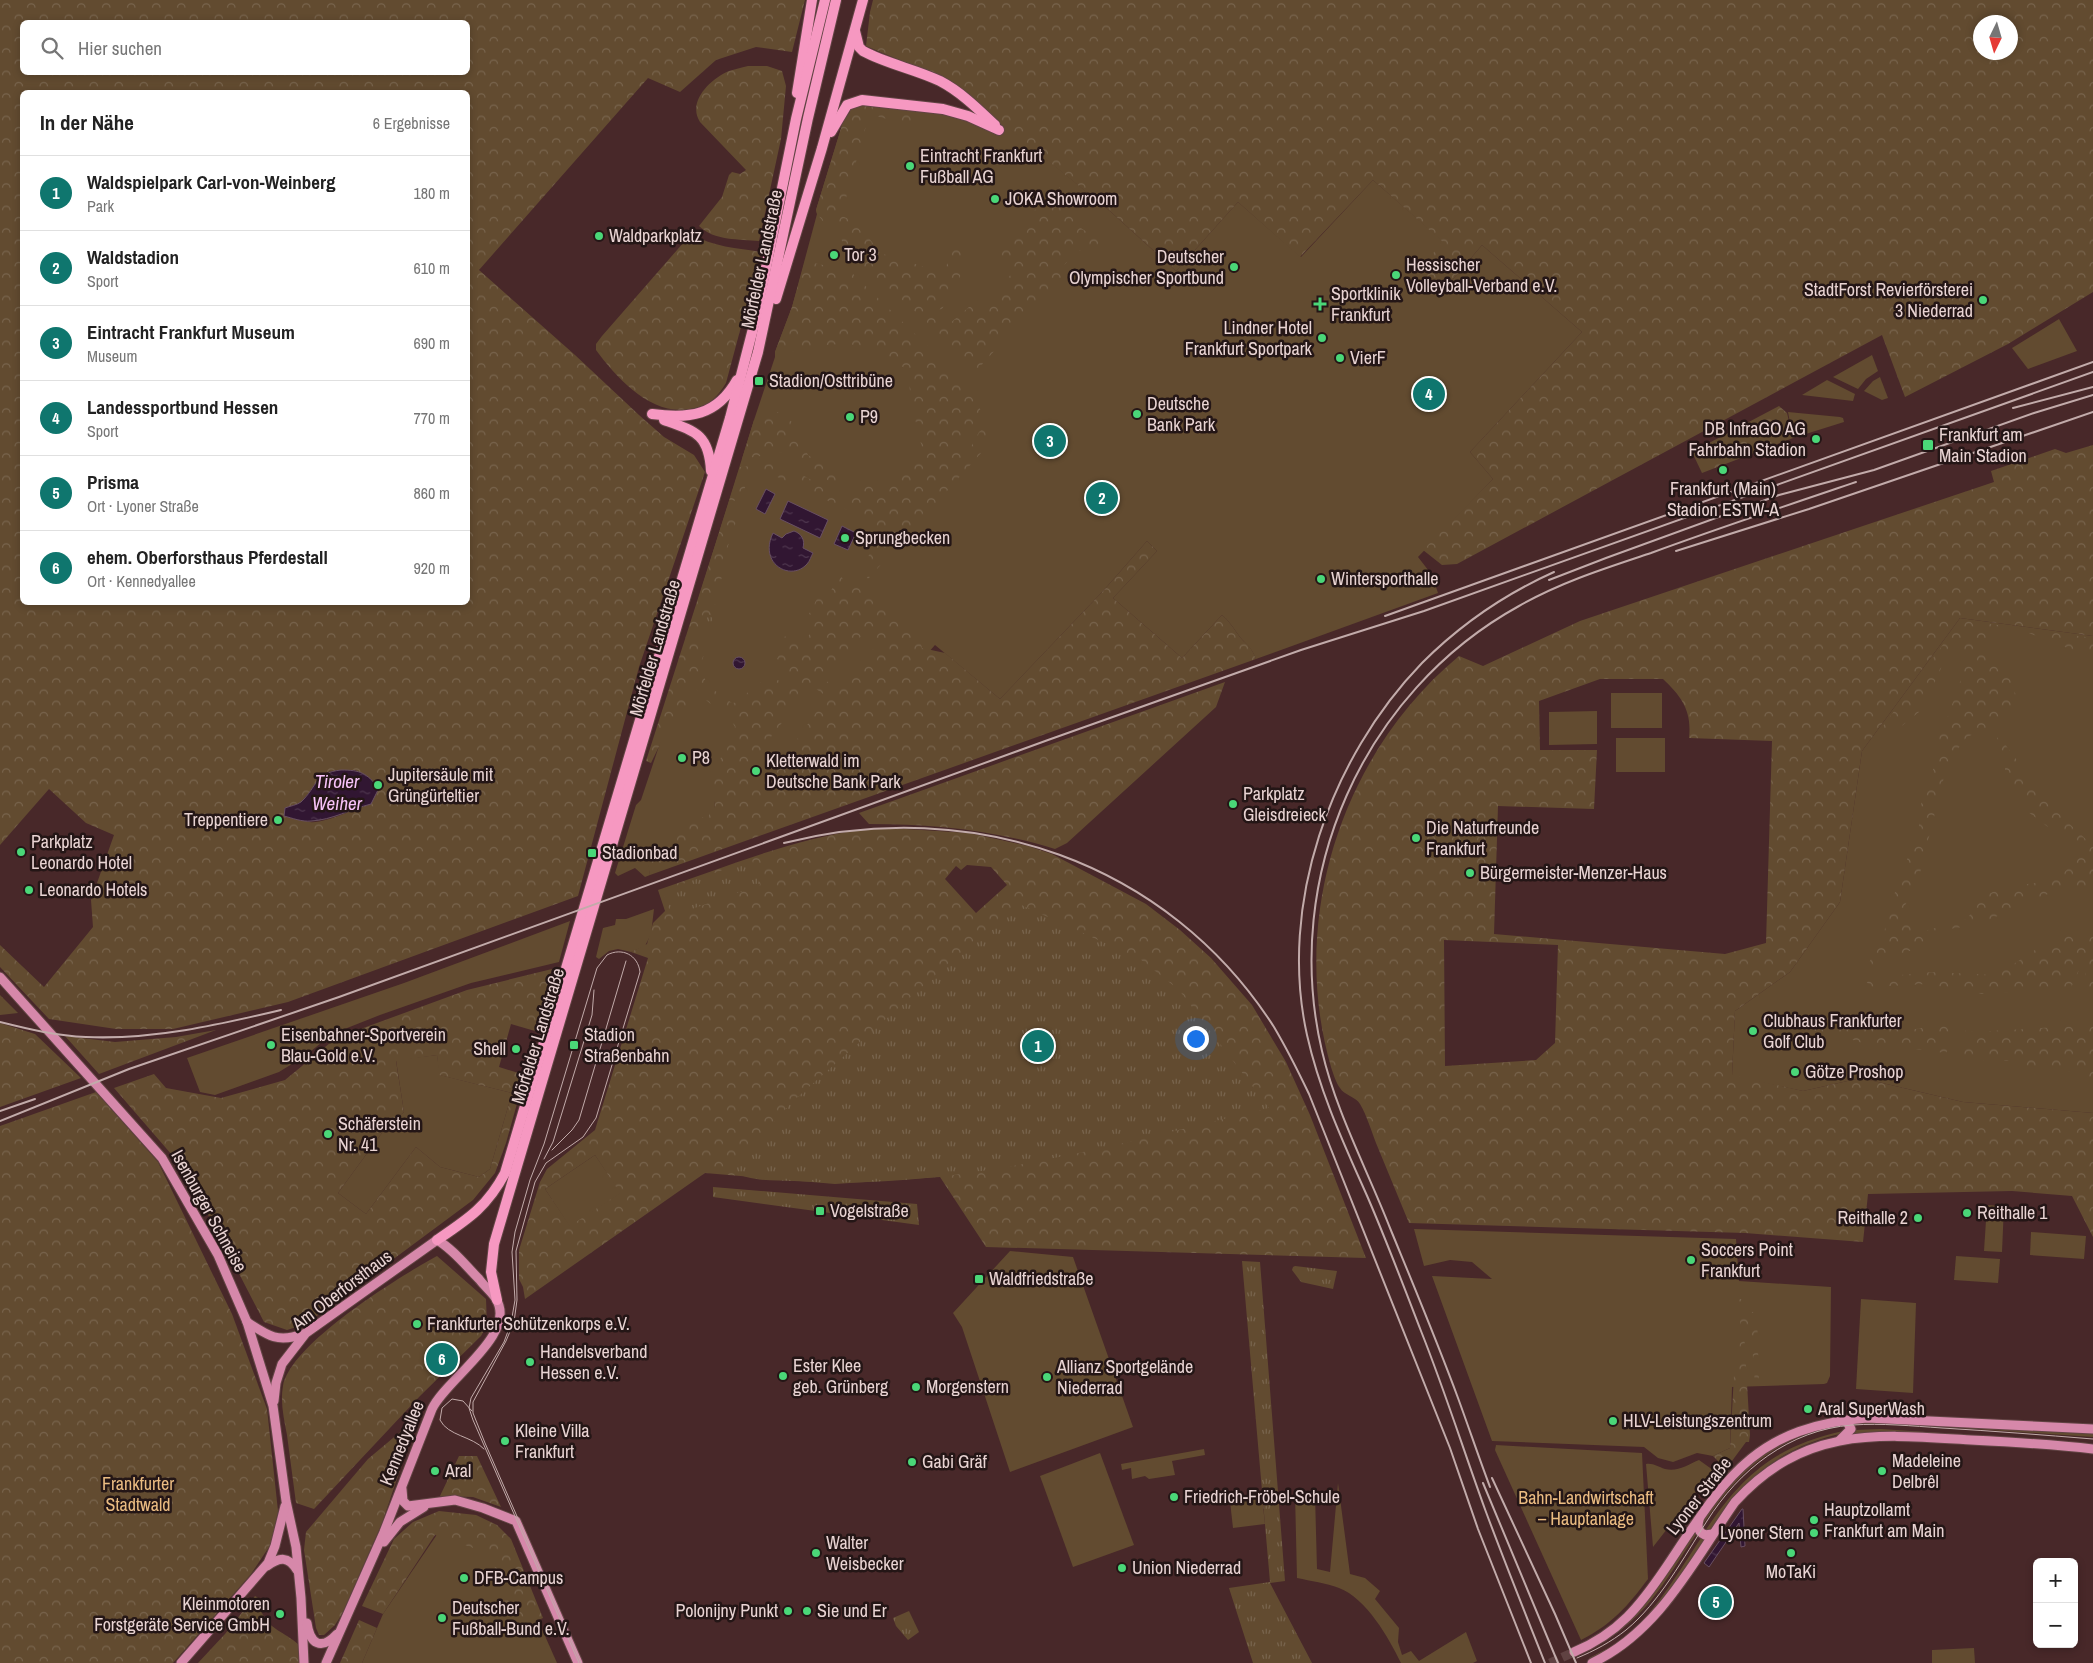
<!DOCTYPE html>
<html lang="de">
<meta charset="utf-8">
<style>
:root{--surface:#fff;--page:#f2f2f2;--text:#222;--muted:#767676;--line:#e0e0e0;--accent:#0f766e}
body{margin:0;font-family:"Archivo Narrow",sans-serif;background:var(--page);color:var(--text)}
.controls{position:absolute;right:15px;bottom:15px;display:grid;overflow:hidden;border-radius:8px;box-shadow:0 2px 8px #0003}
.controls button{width:45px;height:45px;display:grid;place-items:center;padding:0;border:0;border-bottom:1px solid var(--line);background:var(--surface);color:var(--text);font:25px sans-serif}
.compass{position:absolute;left:1973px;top:15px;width:45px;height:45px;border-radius:50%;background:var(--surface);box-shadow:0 2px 8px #0003;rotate:185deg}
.you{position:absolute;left:1195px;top:1038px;width:18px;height:18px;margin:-12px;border:4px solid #fff;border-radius:50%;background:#1a73e8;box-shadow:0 0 0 8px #1a73e833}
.badge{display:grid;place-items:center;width:32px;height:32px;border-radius:50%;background:var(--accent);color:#fff;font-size:16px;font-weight:700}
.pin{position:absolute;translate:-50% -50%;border:2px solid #fff;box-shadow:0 1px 5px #0006}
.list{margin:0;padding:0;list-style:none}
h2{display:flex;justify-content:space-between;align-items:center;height:65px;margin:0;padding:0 20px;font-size:21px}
h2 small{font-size:16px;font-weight:400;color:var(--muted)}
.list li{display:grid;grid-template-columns:32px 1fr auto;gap:15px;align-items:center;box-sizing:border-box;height:75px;padding:0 20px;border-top:1px solid var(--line)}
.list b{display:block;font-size:19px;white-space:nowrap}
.list p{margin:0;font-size:16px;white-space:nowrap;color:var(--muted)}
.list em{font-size:16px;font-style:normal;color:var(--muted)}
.icon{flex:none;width:28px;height:28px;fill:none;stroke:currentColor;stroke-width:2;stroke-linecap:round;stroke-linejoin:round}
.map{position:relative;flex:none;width:2093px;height:1663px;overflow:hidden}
.search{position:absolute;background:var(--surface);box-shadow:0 2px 8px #0003;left:20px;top:20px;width:450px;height:55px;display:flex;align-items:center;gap:12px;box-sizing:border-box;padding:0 18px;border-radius:8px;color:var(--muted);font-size:19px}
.panel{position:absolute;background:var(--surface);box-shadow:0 2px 8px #0003;left:20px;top:90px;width:450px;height:515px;border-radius:8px}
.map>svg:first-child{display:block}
.green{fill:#624b30}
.forest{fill:url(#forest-crowns);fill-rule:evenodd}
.park{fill:url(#park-tufts)}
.water{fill:url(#water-ripples);stroke:#684f62}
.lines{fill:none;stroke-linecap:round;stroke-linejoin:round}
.major-tunnel{stroke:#604242;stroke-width:9;stroke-dasharray:9 4.5;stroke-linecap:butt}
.major-casing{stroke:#624444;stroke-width:11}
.highway-casing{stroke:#624444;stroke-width:12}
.major{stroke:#d688aa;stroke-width:9}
.highway{stroke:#f698c1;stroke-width:10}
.tram{stroke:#c2abaa;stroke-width:1}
.rail{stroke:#c2abaa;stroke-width:2}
.poi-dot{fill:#4ad778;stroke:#241616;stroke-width:2}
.labels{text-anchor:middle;stroke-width:5;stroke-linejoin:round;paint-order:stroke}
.poi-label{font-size:18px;fill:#e9d4d3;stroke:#241616;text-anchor:start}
.street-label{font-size:18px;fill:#e9d4d3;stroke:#241616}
.park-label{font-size:18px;fill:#ebbc82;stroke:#241616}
.water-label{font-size:19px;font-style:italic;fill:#f8c3f9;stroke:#241616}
</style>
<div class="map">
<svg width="2093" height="1663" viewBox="0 0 2093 1663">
<defs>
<pattern id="forest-crowns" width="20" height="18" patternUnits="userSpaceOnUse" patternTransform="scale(1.25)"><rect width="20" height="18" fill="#624b30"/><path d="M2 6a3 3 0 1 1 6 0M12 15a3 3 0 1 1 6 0" fill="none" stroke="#78644d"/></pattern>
<pattern id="park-tufts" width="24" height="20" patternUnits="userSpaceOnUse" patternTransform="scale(1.25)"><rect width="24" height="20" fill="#624b30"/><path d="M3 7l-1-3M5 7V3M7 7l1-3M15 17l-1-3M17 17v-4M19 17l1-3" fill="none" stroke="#78644d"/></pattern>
<pattern id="water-ripples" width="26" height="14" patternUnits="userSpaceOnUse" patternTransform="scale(1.25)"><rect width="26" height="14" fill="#311632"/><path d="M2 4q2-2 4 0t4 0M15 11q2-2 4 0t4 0" fill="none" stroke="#4f374f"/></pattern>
</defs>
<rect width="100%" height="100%" fill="#482829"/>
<g class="green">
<path d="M869,104L951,114L989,130L998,119L1111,212L1176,271L1238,202L1301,257L1373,180L1444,242L1443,291L1482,245L1582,332L1470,452L1493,479L1418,557L1432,575L1438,593L1256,659C1250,644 1245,645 1237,633C1232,626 1229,621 1222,615L1182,658L1113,598L1157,551L1147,541L1104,590L1000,699L935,645L813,784L714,798L715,808L709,818L648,860L650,875L645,877L635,868L618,876L615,873L636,805L641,800L662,737L665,706L754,420L775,357V352L792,307L817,214L816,210L843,122L850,112L849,107Z"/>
<path d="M2059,319L2077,351L2028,369L2012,348Z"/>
<path d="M1872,355L1878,371L1866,379L1858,389L1833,377Z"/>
<path d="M1880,377L1888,398L1882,400L1864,391L1873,381Z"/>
<path d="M1827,380L1855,394L1853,401L1802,395Z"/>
<path d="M1788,412L1840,417L1843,418L1844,422L1793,438Z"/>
<path d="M1960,618L2093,636V1113L1963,1102L1861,1078L1803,1091L1732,1076L1735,1011L1790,972L1840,902L1862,751Z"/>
<rect x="1611" y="693" width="51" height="35"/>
<path d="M1597,711V744L1549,745V712Z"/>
<rect x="1616" y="738" width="49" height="34"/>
<path d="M654,909L651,934L645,946L631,952L618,949L609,951L599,959L596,957L603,928L615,925L616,919H626Z"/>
<path d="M570,921L559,962L471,983L380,1015L332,1034L305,1056L279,1072L215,1095L200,1092L187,1058L404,983Z"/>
<path d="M437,1055L440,1075L512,1093L490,1169L479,1177L440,1167L416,1147L366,1214L338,1193L387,1126L404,1112L396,1060Z"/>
<path d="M595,1155L621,1193L570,1227L545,1189Z"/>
<path d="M1987,1205L2004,1206L2002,1252L1984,1251Z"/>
<path d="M1414,1229L1736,1239L1739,1281L1831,1287L1830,1376L1827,1383L1824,1384L1732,1387L1730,1448L1713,1456L1697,1453L1673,1462L1658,1458L1644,1447L1492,1441L1432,1276L1492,1279L1472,1262L1450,1260L1424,1266Z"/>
<path d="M2031,1232L2086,1236L2084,1259L2030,1255Z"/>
<path d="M1010,1251L1073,1257L1133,1427L1010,1472L962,1327L953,1313Z"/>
<path d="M1956,1256L2000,1259L1998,1283L1954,1280Z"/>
<path d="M1861,1299L1916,1303L1913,1393L1856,1389Z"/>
<path d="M1868,1421L2093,1432V1437L1901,1424H1853Z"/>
<path d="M1828,1427C1769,1443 1734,1476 1702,1526V1522L1743,1468L1789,1438Z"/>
<path d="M1881,1429L2088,1443V1446L1852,1435L1854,1430Z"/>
<path d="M1843,1431L1844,1433C1804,1441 1765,1461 1739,1493C1729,1505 1720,1518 1711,1530L1705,1531C1743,1474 1776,1446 1843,1431Z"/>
<path d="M1496,1445L1642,1453L1648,1579C1627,1607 1612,1624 1581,1640L1495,1450Z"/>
<path d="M1204,1449L1205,1455L1172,1461L1175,1475L1149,1479L1145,1476L1132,1479L1131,1468L1122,1470L1121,1464Z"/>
<path d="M1100,1453L1134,1545L1073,1567L1040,1476Z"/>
<path d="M1699,1460L1713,1470L1653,1547L1646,1464C1654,1463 1658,1467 1665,1469C1678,1472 1687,1465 1699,1460Z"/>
<path d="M1338,1483L1350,1574L1365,1578L1380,1591L1375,1599L1399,1628L1398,1642L1402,1655L1411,1651L1419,1661L1466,1632L1477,1661L1473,1663H1401C1389,1638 1366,1598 1339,1588C1326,1583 1311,1581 1297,1578L1295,1493L1315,1495L1317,1569L1330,1572Z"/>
<path d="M1262,1497L1265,1524L1233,1528L1230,1501Z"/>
<path d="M1697,1525V1533C1663,1584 1644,1624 1585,1652L1584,1649L1616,1632L1635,1615Z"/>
<path d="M438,1533L503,1541L557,1663H362L383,1614Z"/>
<path d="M1701,1538L1706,1539C1688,1566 1671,1594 1649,1618C1633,1636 1611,1649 1590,1661L1589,1658C1602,1651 1617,1645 1629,1634C1658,1608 1679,1571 1701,1538Z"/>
<path d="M1974,1648L1975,1663H1932V1650Z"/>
</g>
<g class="forest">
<path d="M0,0H805L792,52L756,47L716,60L680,92L648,78L479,270L575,355L639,415L664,437L694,455L705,472L639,667L578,896L288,1002L173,1029H116L49,1019L0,967V945L44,987L93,927L91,900L114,835L86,823L49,789L0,845ZM22,22H468V72H22ZM22,92H468V602H22ZM341,770H356L371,804C355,808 325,824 310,822C302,820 292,811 285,808L300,803L327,772Z"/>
<path d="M873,0H2093V292L2008,344L1905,397L1882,335L1457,564L1442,565L1423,550L1493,479L1470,452L1582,332L1482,245L1443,291L1419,269L1443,242L1373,180L1300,257L1238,202L1176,271L1111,212L950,81L866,46L870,12ZM1980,22H2010V52H1980Z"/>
<path d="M748,66H767L782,71L786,86L781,139L759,241C740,239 714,241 699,226L722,197L729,175L732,172L740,174L746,170L700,122C687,102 710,79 729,71C735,69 741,68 748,66Z"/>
<path d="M869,104L911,110L916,127L876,116L868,119L841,216L856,221L859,229L869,238L880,253L944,273L954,243L967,249L959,281L942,309L929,311L948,325L969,307H985L1012,273L994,256L1057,185L1068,195C1072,223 1077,232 1106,237L1104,243L1078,251L1063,266L1072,274L1030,314L1018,316L999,333L1005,339L978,369L890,289C878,282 851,262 845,249C839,237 845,238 833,225H826L817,214L816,210L843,122L850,112L849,107Z"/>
<path d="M691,234C713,247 737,248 761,252L726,383C718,396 710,405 695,408C654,419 618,380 596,350V344L602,336Z"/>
<path d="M805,261L850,271L972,389L982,414L970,428L960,455L966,456L979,432L987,425L990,433V443L868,579L861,566L875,547L866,542L875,523L756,467L741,495L733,502L730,515L736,522L721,567L723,575L711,603L720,606L715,617L704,613L695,638L708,645L700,665L707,685L732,703L742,702V697L769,676L786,684L790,675L780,671L784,663L777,659L785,636L804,645L817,619L809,614L820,593L828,597L839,574L849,586L856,578L922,634L920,639L922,648L945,653L1000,699L1104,590L1147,541L1157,551L1113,598L1182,658L1222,615C1229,621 1232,626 1237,633C1245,645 1250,643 1256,659L650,875L647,860L695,817L709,818V808H715L711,779L735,727C729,714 723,713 712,705C702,698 692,685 688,674L684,697L688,704L668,728L651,763L646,761L740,467L771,464L791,474L793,470C815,481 840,499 865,496L864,490L831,483L792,451L742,459L754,420L758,427L766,426L762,418L769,414L779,412L792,422L808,455L849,481L883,482L908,474L922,448L911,402L908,371C900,365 890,355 879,351C851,338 804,346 775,357V352L792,307ZM864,633L879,643L835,688L824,679ZM811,685L827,697L774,772L766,774L762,766L754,759Z"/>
<path d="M1779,406L1787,413L1793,438L1702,473L1692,452Z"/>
<path d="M2093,445V636L1960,618L1862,751L1840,902L1790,972L1735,1011L1732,1075L1803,1091L1861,1078L1963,1102L2093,1113V1237L2072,1196L2012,1191L1868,1194L1863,1242L1745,1233L1409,1223C1398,1196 1387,1170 1376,1143C1371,1130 1367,1116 1360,1104C1356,1097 1344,1095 1340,1088C1336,1083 1333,1073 1331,1067C1288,919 1342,753 1459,656L1483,666L1580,621L1994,482L1991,471L2055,449L2066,453ZM1600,679H1663C1682,697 1692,711 1689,738L1772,741L1766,943L1725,954L1494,934L1498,806L1594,809L1597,750H1540L1539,701ZM1444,940L1558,945L1555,1043L1536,1060L1445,1066Z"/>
<path d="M1961,620L2093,638V655C2060,650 2031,627 1996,628L1984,643L1990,663L2016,673L2013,689L2021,704L2005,720L1967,737L1954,754L1944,777L1917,885L1904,907L1909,925L1921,932L1967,919L1983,896L2003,888L2041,882L2063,874L2074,861L2077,849L2028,812L2020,792L2005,776V762L1993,745L2000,734L2007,747L2054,809L2093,846V885L2083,889L2048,894L1977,925L1949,929L1917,948L1879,963L1873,970L1876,981L1901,975L1931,972L1997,975L2038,948L2061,937L2093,930V993L2087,992L2085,969L2080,968L2070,990L1982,994L1926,984L1871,987L1864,979L1865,970L1884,935L1887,914L1919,827V810L1935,764L1940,732L1948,716L1961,679V647L1949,646L1938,676L1919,712L1893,733H1878Z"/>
<path d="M1225,682L1216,707L1067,843L1055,849C994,830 933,824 869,824L859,813Z"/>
<path d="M906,829L969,833L1028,846L1052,854L1146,904L1180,930L1211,958L1252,1005L1286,1062L1310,1115L1366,1258L986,1247L940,1177L835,1184L705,1173L525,1299L523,1287L519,1279V1250L540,1182L547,1169L595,1130L648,958L631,952L647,944L653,923L665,911L658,890C722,868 793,839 860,830C875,828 891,829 906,829ZM967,865L991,867L1007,885L976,913L945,879L956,866L961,870ZM595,1155L620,1193L570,1226L545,1189Z"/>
<path d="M552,969L535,1031L511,1024L499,1067L525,1075L506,1143L495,1173L473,1200L306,1324L287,1330L264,1322L214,1225L172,1155L114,1088L154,1074L166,1088L221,1098L285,1080L336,1038L467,990ZM437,1055L439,1075L512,1093L490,1169L479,1177L440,1167L416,1147L366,1214L338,1193L387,1126L404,1112L396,1061Z"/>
<path d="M0,995L18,1013L0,1015Z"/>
<path d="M1818,1013L1853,1028L1871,1026L1892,1029H1916L1942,1024L1946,1025C1952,1035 1952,1043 1946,1053L1889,1046H1871L1841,1036L1819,1033L1808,1026L1807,1021L1812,1014Z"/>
<path d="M0,1023L35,1034L81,1078L0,1107Z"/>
<path d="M2093,1025V1077L2089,1078L2077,1072L2035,1068L2012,1061H1986L1961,1054L1962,1041L1966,1030L1973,1032Z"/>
<path d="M216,1030L99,1074L65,1036L115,1042L176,1037Z"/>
<path d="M96,1092L158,1162L232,1314L267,1409L278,1511L271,1544L251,1574L173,1663H0V1126Z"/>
<path d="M437,1256L486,1299L487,1325L481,1336L420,1396L314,1509L296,1503C293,1480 290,1458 287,1435C284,1419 280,1402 283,1386C291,1343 399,1277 437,1256Z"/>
<path d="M1738,1299H1742L1744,1310L1757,1313L1759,1382L1755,1384L1751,1332L1744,1331L1750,1435L1749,1442H1746L1726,1469L1713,1456L1730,1448L1734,1375L1737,1373L1741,1330Z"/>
<path d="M418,1417L382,1523L342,1614L335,1625L324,1635H319L316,1628L304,1550L306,1532L368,1459Z"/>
<path d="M459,1456H477L501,1507L473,1497L440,1496Z"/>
<path d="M439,1511L476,1515L497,1525L511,1539L543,1618L526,1625L514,1607L505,1603L491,1554L435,1535L383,1614L362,1606L394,1539L413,1522Z"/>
<path d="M255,1596L266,1602L261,1611C270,1631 284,1631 299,1645L300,1663H198L225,1634Z"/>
<path d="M359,1620L377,1628L362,1663H340Z"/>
</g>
<g class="park">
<path d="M706,615L713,618L707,632L700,629Z"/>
<path d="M752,860L760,885L672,916L662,891Z"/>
<path d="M1017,903L1140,959L1179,990L1269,1108C1113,1145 955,1191 794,1181C773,1180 748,1182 731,1170L792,1102Z"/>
<path d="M713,1187L917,1204L919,1225L713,1197Z"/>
<path d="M1242,1261L1260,1262L1285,1581L1270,1583L1312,1663H1253L1229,1588L1270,1582Z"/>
<path d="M1295,1266L1337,1271L1333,1289L1301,1282L1292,1270L1293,1267Z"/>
<path d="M909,1611L919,1632L908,1640L896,1626L893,1618Z"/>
</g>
<g class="water">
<path d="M766,489L775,494L765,514L756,509Z"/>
<path d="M788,501L828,520L820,538L780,519Z"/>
<path d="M842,526L856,533L848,550L834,544Z"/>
<path d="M794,531C802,534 805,540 803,548L813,553C811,556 810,561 807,564C791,582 758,564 773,533L782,538L786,534Z"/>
<circle cx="739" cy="663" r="6"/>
<path d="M341,770C361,770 366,773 379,788L371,804C351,809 332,820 311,821C302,822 292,818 284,816L285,808C290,806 297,805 301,802C318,786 314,773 341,770Z"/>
<path d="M1742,1509H1743L1745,1546L1741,1547L1739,1523L1709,1567L1704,1563Z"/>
</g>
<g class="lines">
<path class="major-tunnel" d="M1550,1663L1574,1652"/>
<g class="major-casing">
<g id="major">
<path d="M0,977L162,1158L218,1255L247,1322L273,1406L286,1501L296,1547L301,1598L304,1663"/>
<path d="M247,1322C268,1336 278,1343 303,1334"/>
<path d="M274,1401L276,1383L282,1364L306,1333L437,1240C453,1249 466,1266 479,1279C484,1286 492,1292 496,1299C518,1334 446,1379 432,1409L384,1532L326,1663"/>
<path d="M1840,1440L1851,1429L1847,1422L1843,1421"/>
<path d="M402,1489L403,1501L408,1506L455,1500L483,1508L516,1521L578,1663"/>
<path d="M1699,1520C1697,1527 1698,1532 1705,1535L1712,1534"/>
<path d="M384,1542L400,1522L424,1507"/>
<path d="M267,1566C280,1557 288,1556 297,1570"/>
<path d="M307,1623C310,1644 321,1651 337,1634"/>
<path d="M1574,1652C1619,1633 1640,1606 1667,1566C1725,1479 1753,1427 1867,1418L2093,1429"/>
<path d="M181,1663L268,1563L275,1546L285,1506"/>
<path d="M1592,1663C1660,1631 1694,1560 1735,1502C1804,1426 1877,1434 1971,1440C2012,1442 2053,1444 2093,1449"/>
</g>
</g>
<g class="highway-casing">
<g id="highway">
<path d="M855,31L859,47L863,51C887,64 915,69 940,81C961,92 978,109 995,125"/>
<path d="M797,93L812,0"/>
<path d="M831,132L847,105L862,100L943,109L968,116L999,130"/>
<path d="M776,299L822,148L863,0"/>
<path d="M652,414C689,419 717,416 737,380"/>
<path d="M664,420C695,431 709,434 711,471"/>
<path d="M437,1240C468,1219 487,1207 505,1173L730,418L756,317L796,119L825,0"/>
<path d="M497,1300L491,1272L494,1244L758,352L808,118L836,0"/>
</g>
</g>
<use href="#major" class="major"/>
<use href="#highway" class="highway"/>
<g class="tram">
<path d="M552,1150L572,1130L579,1120L626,961"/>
<path d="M544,1159L553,1142L592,1015L594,990"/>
<path d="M472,1411L463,1401L452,1399L442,1408L440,1420C448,1436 472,1436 484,1449"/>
<path d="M1577,1658C1594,1651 1611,1642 1626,1630C1659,1603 1684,1557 1707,1521C1739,1470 1789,1430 1852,1425C1882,1423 1912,1426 1942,1428C1993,1431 2043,1435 2093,1439"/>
<path d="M579,1663L473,1420L469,1408L471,1398L504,1342L511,1323L515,1300L512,1252L515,1232L530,1180L544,1144L597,968L607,955C622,947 638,955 640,972L596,1118L583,1137L546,1163L535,1182L516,1251L517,1300L514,1322L506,1341L473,1402V1413L485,1443L581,1663"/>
</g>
<g class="rail">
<path d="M2013,408L2093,387"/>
<path d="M1676,551L1809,509L2093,412"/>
<path d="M1549,580L1606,558L1779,495L1874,470L2034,413L2093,395"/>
<path d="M1385,616L2093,362"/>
<path d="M784,843C971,795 1168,861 1274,1027C1287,1049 1298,1071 1309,1094L1450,1448L1478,1529L1531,1663"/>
<path d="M0,1022C28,1029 57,1036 86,1037C152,1040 218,1025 281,1010"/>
<path d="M0,1111L35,1099"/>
<path d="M0,1121L129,1069L339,997L1048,740L1301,650L1424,611L2093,372"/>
<path d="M1492,1478L1555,1614L1576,1663"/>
<path d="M1483,1483L1558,1663"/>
<path d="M1490,1487C1479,1458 1469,1428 1458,1398C1437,1341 1413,1284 1390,1228C1367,1169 1336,1112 1322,1051C1281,877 1363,692 1519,606C1561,582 1606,568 1651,553C1719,528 1788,505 1856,482"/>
<path d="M1545,1663C1525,1613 1505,1563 1486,1512C1464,1452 1445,1391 1421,1331C1404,1287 1387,1242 1368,1198C1344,1144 1320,1093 1307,1035C1278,905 1330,758 1422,663C1460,625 1505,594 1554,572"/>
</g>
</g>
<g class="poi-dot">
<circle cx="910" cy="166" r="5"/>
<circle cx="995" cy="199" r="5"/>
<circle cx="599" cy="236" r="5"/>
<circle cx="834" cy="255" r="5"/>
<circle cx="1234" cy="267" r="5"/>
<circle cx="1396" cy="275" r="5"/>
<circle cx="1983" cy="300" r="5"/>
<path d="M1317.5 296.5h5v5h5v5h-5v5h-5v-5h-5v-5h5z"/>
<circle cx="1322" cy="338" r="5"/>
<circle cx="1340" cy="358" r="5"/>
<rect x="754" y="376" width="10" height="10" rx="2.5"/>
<circle cx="1137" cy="414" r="5"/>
<circle cx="850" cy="417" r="5"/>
<circle cx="1816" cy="439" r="5"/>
<rect x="1922" y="439" width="12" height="12" rx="2.5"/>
<circle cx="1723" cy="470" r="5"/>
<circle cx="845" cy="538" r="5"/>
<circle cx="1321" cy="579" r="5"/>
<circle cx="682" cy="758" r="5"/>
<circle cx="756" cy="771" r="5"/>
<circle cx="378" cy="785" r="5"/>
<circle cx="1233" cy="804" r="5"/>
<circle cx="278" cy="820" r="5"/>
<circle cx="1416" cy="838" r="5"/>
<circle cx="21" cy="852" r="5"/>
<rect x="587" y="848" width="10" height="10" rx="2.5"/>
<circle cx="1470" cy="873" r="5"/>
<circle cx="29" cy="890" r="5"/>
<circle cx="1753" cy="1031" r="5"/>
<circle cx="271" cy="1045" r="5"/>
<rect x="569" y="1040" width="10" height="10" rx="2.5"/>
<circle cx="516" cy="1049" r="5"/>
<circle cx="1795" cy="1072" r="5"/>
<circle cx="328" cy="1134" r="5"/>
<rect x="815" y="1206" width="10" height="10" rx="2.5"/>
<circle cx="1967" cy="1213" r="5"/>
<circle cx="1918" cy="1218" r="5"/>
<circle cx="1691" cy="1260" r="5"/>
<rect x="974" y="1274" width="10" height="10" rx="2.5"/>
<circle cx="417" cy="1324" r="5"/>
<circle cx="530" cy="1362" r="5"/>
<circle cx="783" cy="1376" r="5"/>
<circle cx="1047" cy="1377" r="5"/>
<circle cx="916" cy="1387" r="5"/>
<circle cx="1808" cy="1409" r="5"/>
<circle cx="1613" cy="1421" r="5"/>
<circle cx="505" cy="1441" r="5"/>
<circle cx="912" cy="1462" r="5"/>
<circle cx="435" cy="1471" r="5"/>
<circle cx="1882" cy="1471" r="5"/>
<circle cx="1174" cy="1497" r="5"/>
<circle cx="1814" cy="1520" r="5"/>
<circle cx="1814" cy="1533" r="5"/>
<circle cx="816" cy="1553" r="5"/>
<circle cx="1791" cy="1553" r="5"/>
<circle cx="1122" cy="1568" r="5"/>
<circle cx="464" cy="1578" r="5"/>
<circle cx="788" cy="1611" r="5"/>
<circle cx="807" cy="1611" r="5"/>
<circle cx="280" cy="1614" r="5"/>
<circle cx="442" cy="1618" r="5"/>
</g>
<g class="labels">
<g class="poi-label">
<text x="920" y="162">Eintracht Frankfurt<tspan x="920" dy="21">Fußball AG</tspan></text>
<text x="1005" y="205">JOKA Showroom</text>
<text x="609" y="242">Waldparkplatz</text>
<text x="844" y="261">Tor 3</text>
<text x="1224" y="263" text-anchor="end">Deutscher<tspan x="1224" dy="21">Olympischer Sportbund</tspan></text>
<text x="1406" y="271">Hessischer<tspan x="1406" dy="21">Volleyball-Verband e.V.</tspan></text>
<text x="1973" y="296" text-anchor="end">StadtForst Revierförsterei<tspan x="1973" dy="21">3 Niederrad</tspan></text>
<text x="1331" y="300">Sportklinik<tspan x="1331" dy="21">Frankfurt</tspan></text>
<text x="1312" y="334" text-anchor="end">Lindner Hotel<tspan x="1312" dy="21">Frankfurt Sportpark</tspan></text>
<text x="1350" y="364">VierF</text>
<text x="769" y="387">Stadion/Osttribüne</text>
<text x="1147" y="410">Deutsche<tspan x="1147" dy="21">Bank Park</tspan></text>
<text x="860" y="423">P9</text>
<text x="1806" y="435" text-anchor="end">DB InfraGO AG<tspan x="1806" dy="21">Fahrbahn Stadion</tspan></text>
<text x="1939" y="441">Frankfurt am<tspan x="1939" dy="21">Main Stadion</tspan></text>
<text x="1723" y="495" text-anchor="middle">Frankfurt (Main)<tspan x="1723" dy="21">Stadion ESTW-A</tspan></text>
<text x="855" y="544">Sprungbecken</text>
<text x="1331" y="585">Wintersporthalle</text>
<text x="692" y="764">P8</text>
<text x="766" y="767">Kletterwald im<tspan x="766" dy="21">Deutsche Bank Park</tspan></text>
<text x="388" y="781">Jupitersäule mit<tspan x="388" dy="21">Grüngürteltier</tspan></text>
<text x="1243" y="800">Parkplatz<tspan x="1243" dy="21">Gleisdreieck</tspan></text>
<text x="268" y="826" text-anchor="end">Treppentiere</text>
<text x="1426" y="834">Die Naturfreunde<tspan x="1426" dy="21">Frankfurt</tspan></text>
<text x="31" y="848">Parkplatz<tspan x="31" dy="21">Leonardo Hotel</tspan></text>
<text x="602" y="859">Stadionbad</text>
<text x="1480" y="879">Bürgermeister-Menzer-Haus</text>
<text x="39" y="896">Leonardo Hotels</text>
<text x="1763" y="1027">Clubhaus Frankfurter<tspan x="1763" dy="21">Golf Club</tspan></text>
<text x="281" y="1041">Eisenbahner-Sportverein<tspan x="281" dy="21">Blau-Gold e.V.</tspan></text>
<text x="584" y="1041">Stadion<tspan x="584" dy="21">Straßenbahn</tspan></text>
<text x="506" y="1055" text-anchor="end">Shell</text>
<text x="1805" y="1078">Götze Proshop</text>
<text x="338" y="1130">Schäferstein<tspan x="338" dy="21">Nr. 41</tspan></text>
<text x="830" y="1217">Vogelstraße</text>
<text x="1977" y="1219">Reithalle 1</text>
<text x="1908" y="1224" text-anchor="end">Reithalle 2</text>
<text x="1701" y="1256">Soccers Point<tspan x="1701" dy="21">Frankfurt</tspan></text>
<text x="989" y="1285">Waldfriedstraße</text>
<text x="427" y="1330">Frankfurter Schützenkorps e.V.</text>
<text x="540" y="1358">Handelsverband<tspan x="540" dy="21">Hessen e.V.</tspan></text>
<text x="793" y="1372">Ester Klee<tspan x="793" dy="21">geb. Grünberg</tspan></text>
<text x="1057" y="1373">Allianz Sportgelände<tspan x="1057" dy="21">Niederrad</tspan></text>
<text x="926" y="1393">Morgenstern</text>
<text x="1818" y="1415">Aral SuperWash</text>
<text x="1623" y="1427">HLV-Leistungszentrum</text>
<text x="515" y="1437">Kleine Villa<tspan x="515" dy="21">Frankfurt</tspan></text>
<text x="1892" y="1467">Madeleine<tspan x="1892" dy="21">Delbrêl</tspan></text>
<text x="922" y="1468">Gabi Gräf</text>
<text x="445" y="1477">Aral</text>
<text x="1184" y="1503">Friedrich-Fröbel-Schule</text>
<text x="1824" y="1516">Hauptzollamt<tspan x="1824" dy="21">Frankfurt am Main</tspan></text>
<text x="1804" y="1539" text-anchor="end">Lyoner Stern</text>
<text x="826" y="1549">Walter<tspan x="826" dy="21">Weisbecker</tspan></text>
<text x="1132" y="1574">Union Niederrad</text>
<text x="1791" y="1578" text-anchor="middle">MoTaKi</text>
<text x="474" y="1584">DFB-Campus</text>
<text x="270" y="1610" text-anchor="end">Kleinmotoren<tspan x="270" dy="21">Forstgeräte Service GmbH</tspan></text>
<text x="452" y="1614">Deutscher<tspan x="452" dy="21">Fußball-Bund e.V.</tspan></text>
<text x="778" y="1617" text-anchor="end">Polonijny Punkt</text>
<text x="817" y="1617">Sie und Er</text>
</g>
<g class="street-label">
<text transform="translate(762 259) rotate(-78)" y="6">Mörfelder Landstraße</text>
<text transform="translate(655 648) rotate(-74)" y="6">Mörfelder Landstraße</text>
<text transform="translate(538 1036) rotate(-73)" y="6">Mörfelder Landstraße</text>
<text transform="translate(209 1211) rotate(61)" y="6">Isenburger Schneise</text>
<text transform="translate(342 1290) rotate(-37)" y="6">Am Oberforsthaus</text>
<text transform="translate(402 1443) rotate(-68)" y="6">Kennedyallee</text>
<text transform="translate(1699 1496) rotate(-52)" y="6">Lyoner Straße</text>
</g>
<g class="park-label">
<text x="138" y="1490">Frankfurter<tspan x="138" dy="21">Stadtwald</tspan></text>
<text x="1586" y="1504">Bahn-Landwirtschaft<tspan x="1586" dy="21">– Hauptanlage</tspan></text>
</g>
<g class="water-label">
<text x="337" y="788">Tiroler<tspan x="337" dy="22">Weiher</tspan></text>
</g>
</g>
</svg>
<div class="controls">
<button>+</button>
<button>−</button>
</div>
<svg class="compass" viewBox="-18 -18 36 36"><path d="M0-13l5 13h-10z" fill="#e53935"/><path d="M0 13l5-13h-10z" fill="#767676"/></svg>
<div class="you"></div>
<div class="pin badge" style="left:1038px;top:1046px">1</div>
<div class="pin badge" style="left:1102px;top:498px">2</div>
<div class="pin badge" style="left:1050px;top:441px">3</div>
<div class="pin badge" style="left:1429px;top:394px">4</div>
<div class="pin badge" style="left:1716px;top:1602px">5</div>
<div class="pin badge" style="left:442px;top:1359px">6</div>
<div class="search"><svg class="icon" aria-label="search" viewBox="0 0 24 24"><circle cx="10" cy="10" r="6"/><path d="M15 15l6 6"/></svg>Hier suchen</div>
<section class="panel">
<h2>In der Nähe<small>6 Ergebnisse</small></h2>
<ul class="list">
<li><span class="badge">1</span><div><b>Waldspielpark Carl-von-Weinberg</b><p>Park</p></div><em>180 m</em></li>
<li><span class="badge">2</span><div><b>Waldstadion</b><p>Sport</p></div><em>610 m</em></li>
<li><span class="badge">3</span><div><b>Eintracht Frankfurt Museum</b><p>Museum</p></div><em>690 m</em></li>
<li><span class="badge">4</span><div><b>Landessportbund Hessen</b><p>Sport</p></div><em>770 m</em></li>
<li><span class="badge">5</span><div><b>Prisma</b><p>Ort · Lyoner Straße</p></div><em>860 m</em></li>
<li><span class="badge">6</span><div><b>ehem. Oberforsthaus Pferdestall</b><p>Ort · Kennedyallee</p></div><em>920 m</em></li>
</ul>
</section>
</div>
